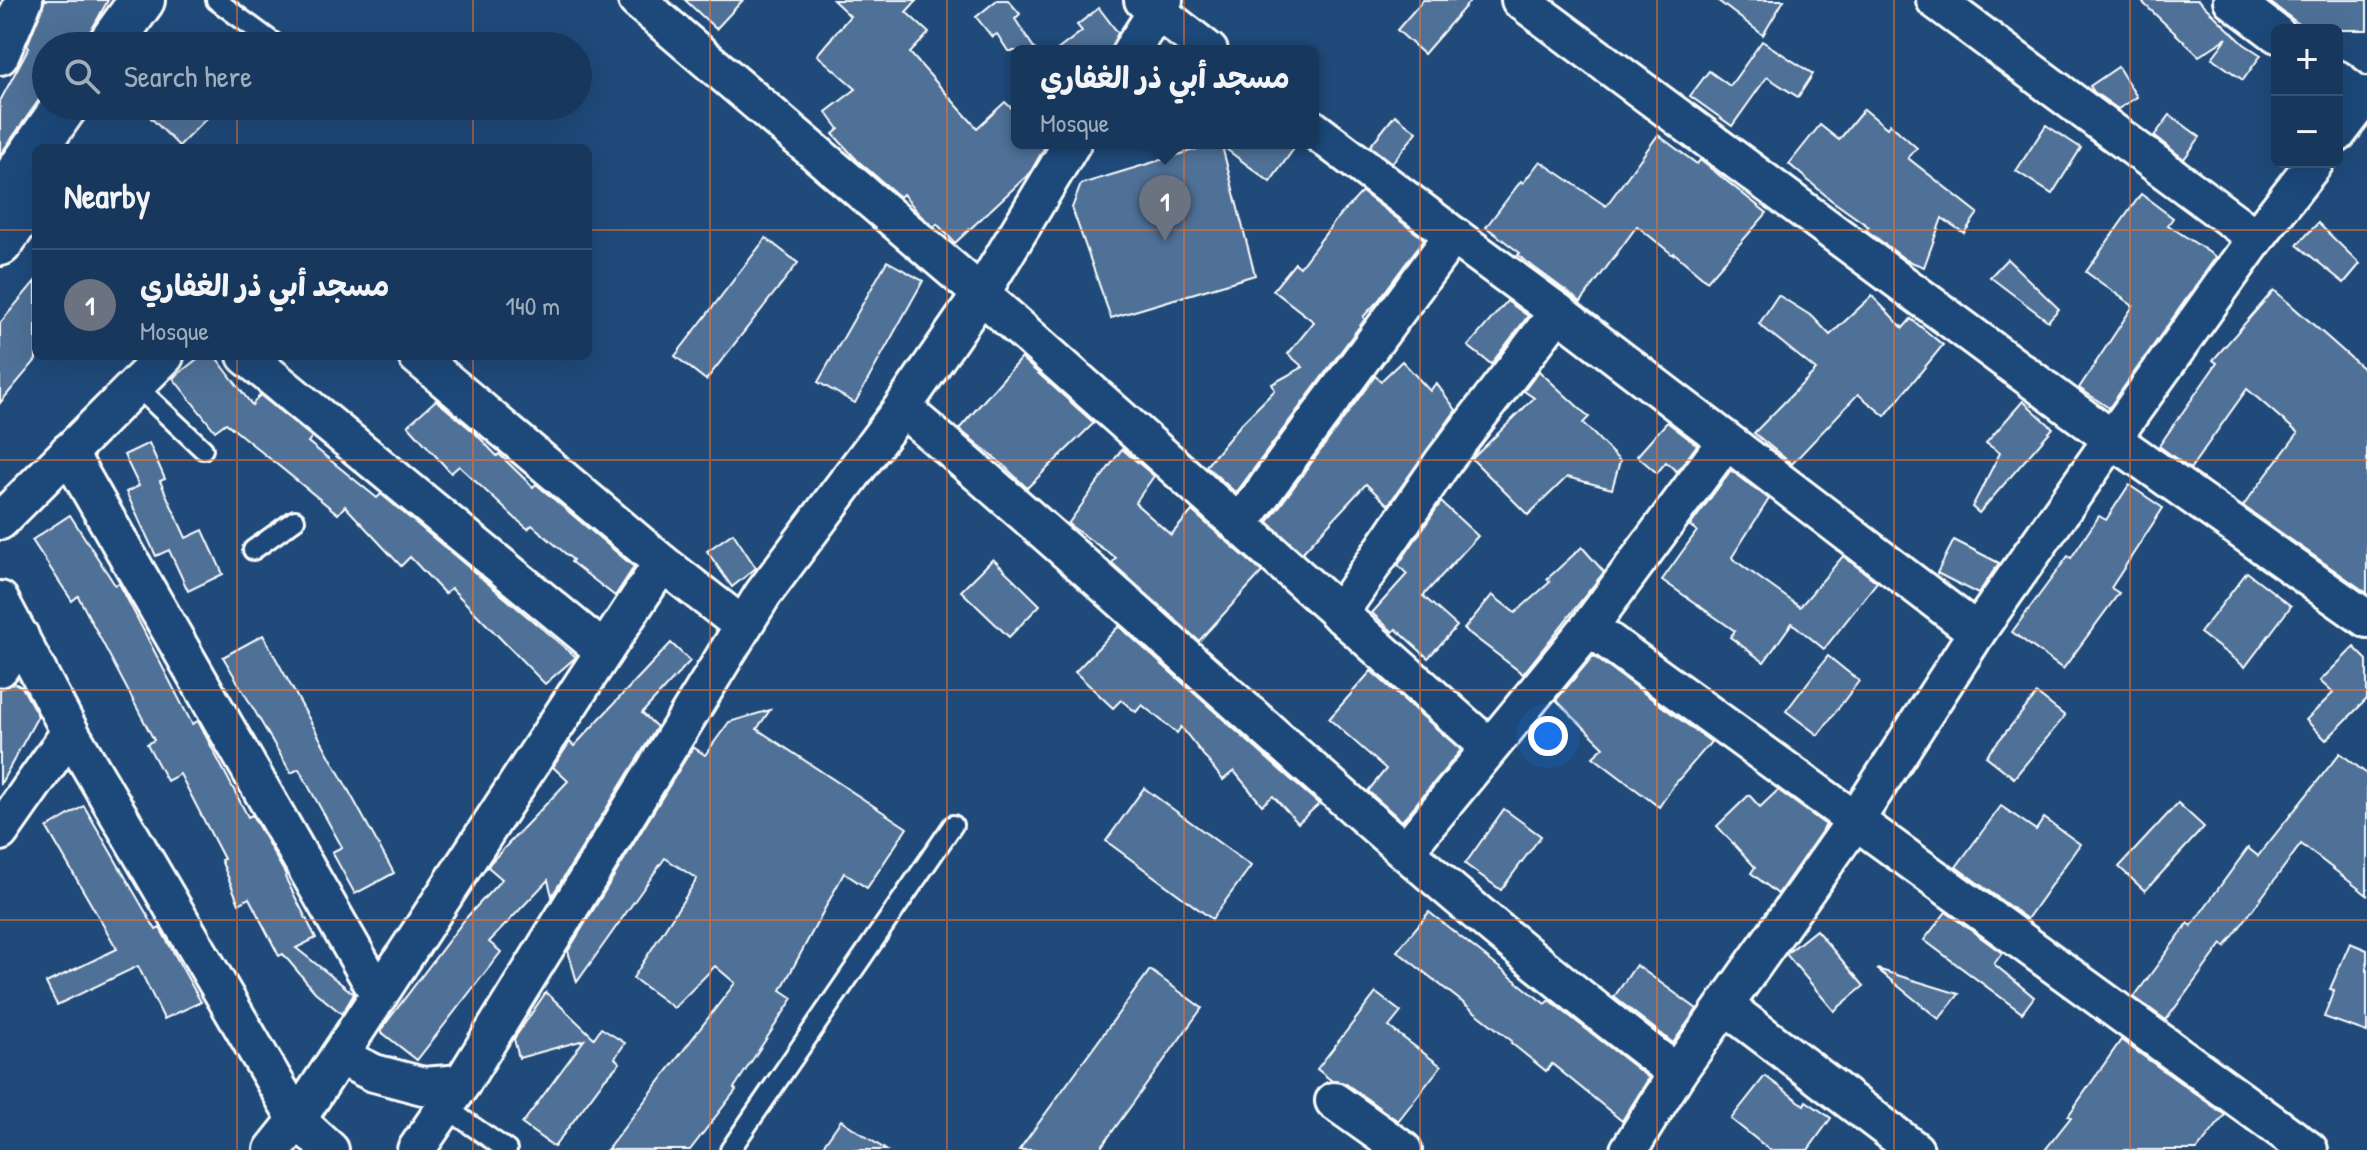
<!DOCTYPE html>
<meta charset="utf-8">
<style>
:root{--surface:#17385c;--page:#203f62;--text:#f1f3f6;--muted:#9eacbb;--line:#365272;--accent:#ffd166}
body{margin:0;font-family:"Patrick Hand","Playpen Sans Arabic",sans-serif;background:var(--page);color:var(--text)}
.controls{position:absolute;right:24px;top:24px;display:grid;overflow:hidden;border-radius:12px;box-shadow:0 8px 32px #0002}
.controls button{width:72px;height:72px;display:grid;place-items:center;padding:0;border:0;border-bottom:2px solid var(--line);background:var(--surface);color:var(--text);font:40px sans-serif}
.you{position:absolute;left:1548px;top:736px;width:28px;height:28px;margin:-20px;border:6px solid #fff;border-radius:50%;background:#1a73e8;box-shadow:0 0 0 12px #1a73e833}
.badge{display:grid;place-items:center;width:52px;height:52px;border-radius:50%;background:var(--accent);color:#fff;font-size:26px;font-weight:700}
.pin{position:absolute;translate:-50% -66px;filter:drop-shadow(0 2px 4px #0008)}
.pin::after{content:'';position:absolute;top:42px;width:28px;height:24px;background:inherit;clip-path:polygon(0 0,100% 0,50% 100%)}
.popup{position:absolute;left:1011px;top:45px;width:308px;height:104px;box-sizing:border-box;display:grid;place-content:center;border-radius:12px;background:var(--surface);filter:drop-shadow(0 2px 6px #0005);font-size:26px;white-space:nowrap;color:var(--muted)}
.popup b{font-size:30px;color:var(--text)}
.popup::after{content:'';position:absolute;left:50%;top:100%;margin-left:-16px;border:16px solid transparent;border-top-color:var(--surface)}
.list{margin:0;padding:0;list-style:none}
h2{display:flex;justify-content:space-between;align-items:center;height:104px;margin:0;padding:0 32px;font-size:34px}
h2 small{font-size:26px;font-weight:400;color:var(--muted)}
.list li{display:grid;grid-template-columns:52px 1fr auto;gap:24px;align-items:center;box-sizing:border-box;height:112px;padding:0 32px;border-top:2px solid var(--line)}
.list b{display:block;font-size:30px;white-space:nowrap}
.list p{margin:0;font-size:26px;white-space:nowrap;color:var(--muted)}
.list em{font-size:26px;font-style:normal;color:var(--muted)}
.icon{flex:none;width:44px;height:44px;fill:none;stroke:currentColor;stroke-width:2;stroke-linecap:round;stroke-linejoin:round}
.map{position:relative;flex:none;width:2367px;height:1150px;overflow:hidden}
.search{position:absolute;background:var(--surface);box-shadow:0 8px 32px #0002;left:32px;top:32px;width:560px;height:88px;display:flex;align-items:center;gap:20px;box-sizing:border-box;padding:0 28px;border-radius:44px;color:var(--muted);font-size:30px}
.panel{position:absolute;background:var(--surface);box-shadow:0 8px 32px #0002;left:32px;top:144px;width:560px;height:216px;border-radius:12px}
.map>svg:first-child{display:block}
.building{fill:#507197;stroke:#fff;stroke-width:2}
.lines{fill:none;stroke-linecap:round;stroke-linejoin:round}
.lane-casing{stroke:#fff;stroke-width:24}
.street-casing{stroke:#fff;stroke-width:42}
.primary-casing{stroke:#fff;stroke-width:50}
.lane{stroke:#1f4a7a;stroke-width:18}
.street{stroke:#1f4a7a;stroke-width:36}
.primary{stroke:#1f4a7a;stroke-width:44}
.grid{fill:none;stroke:#eb7230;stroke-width:2;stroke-opacity:0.55}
</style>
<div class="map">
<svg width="2367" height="1150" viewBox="0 0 2367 1150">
<rect width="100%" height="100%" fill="#1f4a7a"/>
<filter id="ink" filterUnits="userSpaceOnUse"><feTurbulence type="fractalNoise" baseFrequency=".0125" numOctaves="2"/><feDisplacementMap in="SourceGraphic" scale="16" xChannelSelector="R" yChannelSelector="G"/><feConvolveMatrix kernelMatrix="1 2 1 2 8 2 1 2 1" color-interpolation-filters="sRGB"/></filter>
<g filter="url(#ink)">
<g class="building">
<path d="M45,0H108L83,46H46V90L0,155V101L29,47L27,46Z"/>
<path d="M685,0H743L716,29Z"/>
<path d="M833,0H917L906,12L929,33L910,53L977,128L1005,102L1017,113V143H1047L1030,173L955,243L937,224L934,227L920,215L903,194L900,197L858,161L833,134L839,129L826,112L856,89L817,55L850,16Z"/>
<path d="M997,0H1008L1020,14L1015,19L1036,51H1008L997,34L992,37L976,17Z"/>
<path d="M1423,0H1471L1424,54L1397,30Z"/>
<path d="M1717,0H1784L1763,35Z"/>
<path d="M2140,0H2198L2244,44L2261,55L2243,80L2212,58L2227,38L2199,56Z"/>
<path d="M2267,0H2367V30H2307Z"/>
<path d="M1099,8L1118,33L1110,51H1056L1082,31L1077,25Z"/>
<path d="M1762,41L1813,74L1798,97L1767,77L1732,126L1690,96L1709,71L1730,86Z"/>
<path d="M2118,67L2137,97L2118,109L2094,92L2090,86Z"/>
<path d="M139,106H219L179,146Z"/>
<path d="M1864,109L1887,128L1890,124L1917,148L1908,158L1978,213L1964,233L1942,218L1924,267L1906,260L1866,230L1869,227L1831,200L1789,164L1820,125L1839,140Z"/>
<path d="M1395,115L1417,132L1392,163L1370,146Z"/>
<path d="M2170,115L2200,137L2184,159L2154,136Z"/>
<path d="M2046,125L2081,148L2052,194L2016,171Z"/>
<path d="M1658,135L1697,164L1700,160L1767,213L1707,281L1674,253L1673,255L1637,226L1581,302L1535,268L1518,255L1520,253L1486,227L1521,181L1523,183L1540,161L1606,206Z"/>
<path d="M1217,143H1298L1270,182L1222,146L1255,275L1111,318L1072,208L1081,184Z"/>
<path d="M1362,192L1424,239L1378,301L1363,317L1365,319L1236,493L1206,466L1242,423L1275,390L1272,384L1303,367L1288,354L1314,322L1273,290L1295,263L1300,267L1336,220Z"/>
<path d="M2141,194L2173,218L2168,225L2216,257L2109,408L2079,388L2133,306L2086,272Z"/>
<path d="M2318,223L2360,264L2344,283L2297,245Z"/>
<path d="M766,238L798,263L706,380L675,356Z"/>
<path d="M2007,259L2059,309L2048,321L1990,277Z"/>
<path d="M887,261L923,281L855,403L818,382Z"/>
<path d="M36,280V360L0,403V323Z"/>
<path d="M2274,290L2367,372V593L2243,506L2298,433L2247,389L2190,469L2159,446L2217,363L2213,360Z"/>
<path d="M1778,295L1813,317L1830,335L1872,296L1903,328L1911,319L1943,345L1885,416L1858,394L1792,464L1754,433L1816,370L1759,324Z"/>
<path d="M1507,301L1528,316L1491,364L1468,346Z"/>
<path d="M201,356H215L252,405L260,395L312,437L308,442L377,498L381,494L576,657L545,684L451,588L445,594L410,557L401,566L345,506L338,514L226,423L215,431L173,378Z"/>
<path d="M1021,358L1094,423L1027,488L1001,463L959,429Z"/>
<path d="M1402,361L1430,391L1436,383L1456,410L1388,505L1366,484L1302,553L1268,522L1375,376L1381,381Z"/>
<path d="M1539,371L1589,417L1583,423L1620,461L1612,489L1567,477L1528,515L1472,459L1534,398L1524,391Z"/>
<path d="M436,400L475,433L497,456L499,454L533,487L536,484L634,567L615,596L571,562L573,560L532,525L528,529L516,519L459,466L451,473L408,425Z"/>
<path d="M2023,401L2053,428L1979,513L1972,507L2000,453L1986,443Z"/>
<path d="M1667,422L1697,445L1677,472L1666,462L1657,473L1637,456Z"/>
<path d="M149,443L165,479L160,481L186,538L203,530L223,574L188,591L169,550L156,556L126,492L139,486L124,455Z"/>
<path d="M1122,449L1154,476L1135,503L1171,535L1192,511L1262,572L1199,641L1112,563L1116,558L1068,524Z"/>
<path d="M1731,470L1769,499L1732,557L1733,559L1800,607L1843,556L1877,582L1824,649L1792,623L1764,662L1730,637L1735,631L1662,580L1697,531L1690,526Z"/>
<path d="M2129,485L2163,508L2111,588L2119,593L2063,669L2012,632L2068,556L2071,558L2099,516L2106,520Z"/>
<path d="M1441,502L1478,536L1423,596L1457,626L1428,658L1396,629L1393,632L1372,613L1407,574L1398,565Z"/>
<path d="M70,515L115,585L119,583L192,724L198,721L248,817L252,815L286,875L285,877L316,938L296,948L354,994L342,1014L315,992L283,954L279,956L249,898L239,904L221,860L224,859L180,774L167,781L147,744L154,740L78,596L72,601L32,540Z"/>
<path d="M733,533L756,568L732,587L707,551Z"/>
<path d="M1954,540L1999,563L1978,594L1937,573Z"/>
<path d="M1582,547L1604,572L1523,674L1464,629L1492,595L1515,613L1550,582L1547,579Z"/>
<path d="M993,559L1040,605L1009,637L961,591Z"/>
<path d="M2247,572L2291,606L2245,667L2200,633Z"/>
<path d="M1119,626L1271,762L1319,804L1298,823L1273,796L1262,805L1234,771L1223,780L1181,727L1177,733L1142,705L1136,712L1121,700L1113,708L1075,672Z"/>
<path d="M263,635L394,873L355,894L332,852L342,847L299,769L291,773L223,657Z"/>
<path d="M671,643L690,661L642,713L657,727L552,896L548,880L489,942L501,952L417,1060L380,1031L465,919L502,879L488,867L490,863L568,781L553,767L570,742L574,746Z"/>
<path d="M2354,647L2367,660V699L2326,740L2306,720L2333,693L2320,681Z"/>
<path d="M1593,656L1711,742L1674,785L1659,807L1593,757L1604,747L1556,700Z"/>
<path d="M1828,656L1859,681L1818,735L1786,711Z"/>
<path d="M1371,671L1461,750L1402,821L1368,791L1386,769L1329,719Z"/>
<path d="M14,683L22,687L38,716L0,785V689Z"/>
<path d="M2037,694L2065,716L2014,778L1986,756Z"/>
<path d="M770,710L757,729L907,828L867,888L844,873L781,990L793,998L734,1088L736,1090L690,1150H607L735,983L715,966L674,1008L633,978L697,879L665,858L577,982L568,951L693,747L705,755L729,722Z"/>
<path d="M2340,753L2367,774V895L2301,844L2225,947L2222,944L2166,1020L2134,997L2188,923L2191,926L2248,848L2258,856Z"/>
<path d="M1144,788L1251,866L1212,919L1106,841Z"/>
<path d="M1778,790L1826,825L1778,894L1751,873L1755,867L1717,826L1749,795L1760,807Z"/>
<path d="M2178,803L2204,827L2145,891L2119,867Z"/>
<path d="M84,806L156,930L160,928L201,1002L164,1019L138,966L57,1005L46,983L117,949L47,828Z"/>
<path d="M2001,806L2036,830L2044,818L2080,844L2027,919L1956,867Z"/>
<path d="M1504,809L1541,836L1501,890L1465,864Z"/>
<path d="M1429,912L1545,1004L1549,1000L1649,1078L1622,1121L1552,1064L1546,1071L1511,1043L1512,1041L1397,951Z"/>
<path d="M1946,912L2002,953L1994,964L2034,997L2022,1013L1924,940Z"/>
<path d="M1816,930L1864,986L1834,1011L1786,954Z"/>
<path d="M2350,943L2367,950V1032L2324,1017L2334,990L2330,989Z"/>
<path d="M1636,965L1697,1009L1673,1043L1614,997Z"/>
<path d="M1877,969L1959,994L1939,1019Z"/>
<path d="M1150,970L1202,1008L1099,1150H1019Z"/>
<path d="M546,992L594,1038L601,1028L625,1043L615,1058L620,1063L603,1081L554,1147L522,1124L584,1040L519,1058L514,1039Z"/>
<path d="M1376,993L1401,1012L1389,1027L1441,1066L1398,1121L1346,1084L1332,1081L1317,1069Z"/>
<path d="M2121,1040L2225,1115L2197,1150H2045L2071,1117L2068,1116Z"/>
<path d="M1765,1076L1804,1105L1806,1101L1831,1118L1808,1150H1770L1731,1119Z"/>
<path d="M841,1120L886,1150H820Z"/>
</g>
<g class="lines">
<g class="lane-casing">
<g id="lane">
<path d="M216,0L278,46"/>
<path d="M136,386L203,449"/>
<path d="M253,550L295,520"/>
<path d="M445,1107L507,1150"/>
<path d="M730,1150L953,825"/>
</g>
</g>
<g class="street-casing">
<g id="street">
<path d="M637,0L981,294L1489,747"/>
<path d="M1143,0L1209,51"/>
<path d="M1520,0L2112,439L1977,632L1855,821L1677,1073L1629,1150"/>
<path d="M1935,0L2256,238"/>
<path d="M2232,0L2277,34"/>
<path d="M1131,51L1164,0"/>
<path d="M0,56L24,0"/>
<path d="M2337,79L2367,102"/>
<path d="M2337,134L2367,95"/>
<path d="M2315,162L2256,238L2112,439L2367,619"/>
<path d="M1453,235L1558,312L1977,632"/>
<path d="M246,356L604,651"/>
<path d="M417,356L662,563L743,626"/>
<path d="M902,408C1162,627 1405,868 1677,1073"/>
<path d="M68,452L379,995"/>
<path d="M0,521L165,356"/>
<path d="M1239,525L1453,235L1313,129"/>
<path d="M0,600L70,732L297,1120L330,1150"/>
<path d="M1339,614L1443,462L1558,312"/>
<path d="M1589,627L2309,1150"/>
<path d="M0,668L20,636"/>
<path d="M0,832L70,732"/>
<path d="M1406,850L1589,627L1726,441"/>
<path d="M1725,1006L1915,1150"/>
<path d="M339,1056L374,1073L423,1086L462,1083"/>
<path d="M1334,1101L1403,1150"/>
<path d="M273,1150L297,1120L662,563"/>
<path d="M416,1150L462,1083L763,594L902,408L981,294L1072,143"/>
</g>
</g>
<g class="primary-casing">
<g id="primary">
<path d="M109,46L142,0"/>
<path d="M0,199L65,106"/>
<path d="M0,243L36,193"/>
</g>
</g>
<use href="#lane" class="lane"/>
<use href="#street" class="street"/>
<use href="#primary" class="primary"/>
</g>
</g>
<path class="grid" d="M237,0V46M473,0V46M710,0V1150M947,0V1150M1184,0V1150M1420,0V1150M1657,0V1150M1894,0V1150M2130,0V1150M237,106V148M473,106V148M0,230H36M588,230H2367M237,356V1150M473,356V1150M0,460H2367M0,690H2367M0,920H2367"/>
</svg>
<div class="controls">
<button>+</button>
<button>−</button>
</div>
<div class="you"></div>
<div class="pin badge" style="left:1165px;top:241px;background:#6b7280">1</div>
<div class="popup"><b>مسجد أبي ذر الغفاري</b>Mosque</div>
<div class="search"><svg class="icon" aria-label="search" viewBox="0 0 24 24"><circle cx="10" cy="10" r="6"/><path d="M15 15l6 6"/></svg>Search here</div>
<section class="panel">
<h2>Nearby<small></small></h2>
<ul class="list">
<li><span class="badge" style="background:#6b7280">1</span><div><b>مسجد أبي ذر الغفاري</b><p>Mosque</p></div><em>140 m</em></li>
</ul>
</section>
</div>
